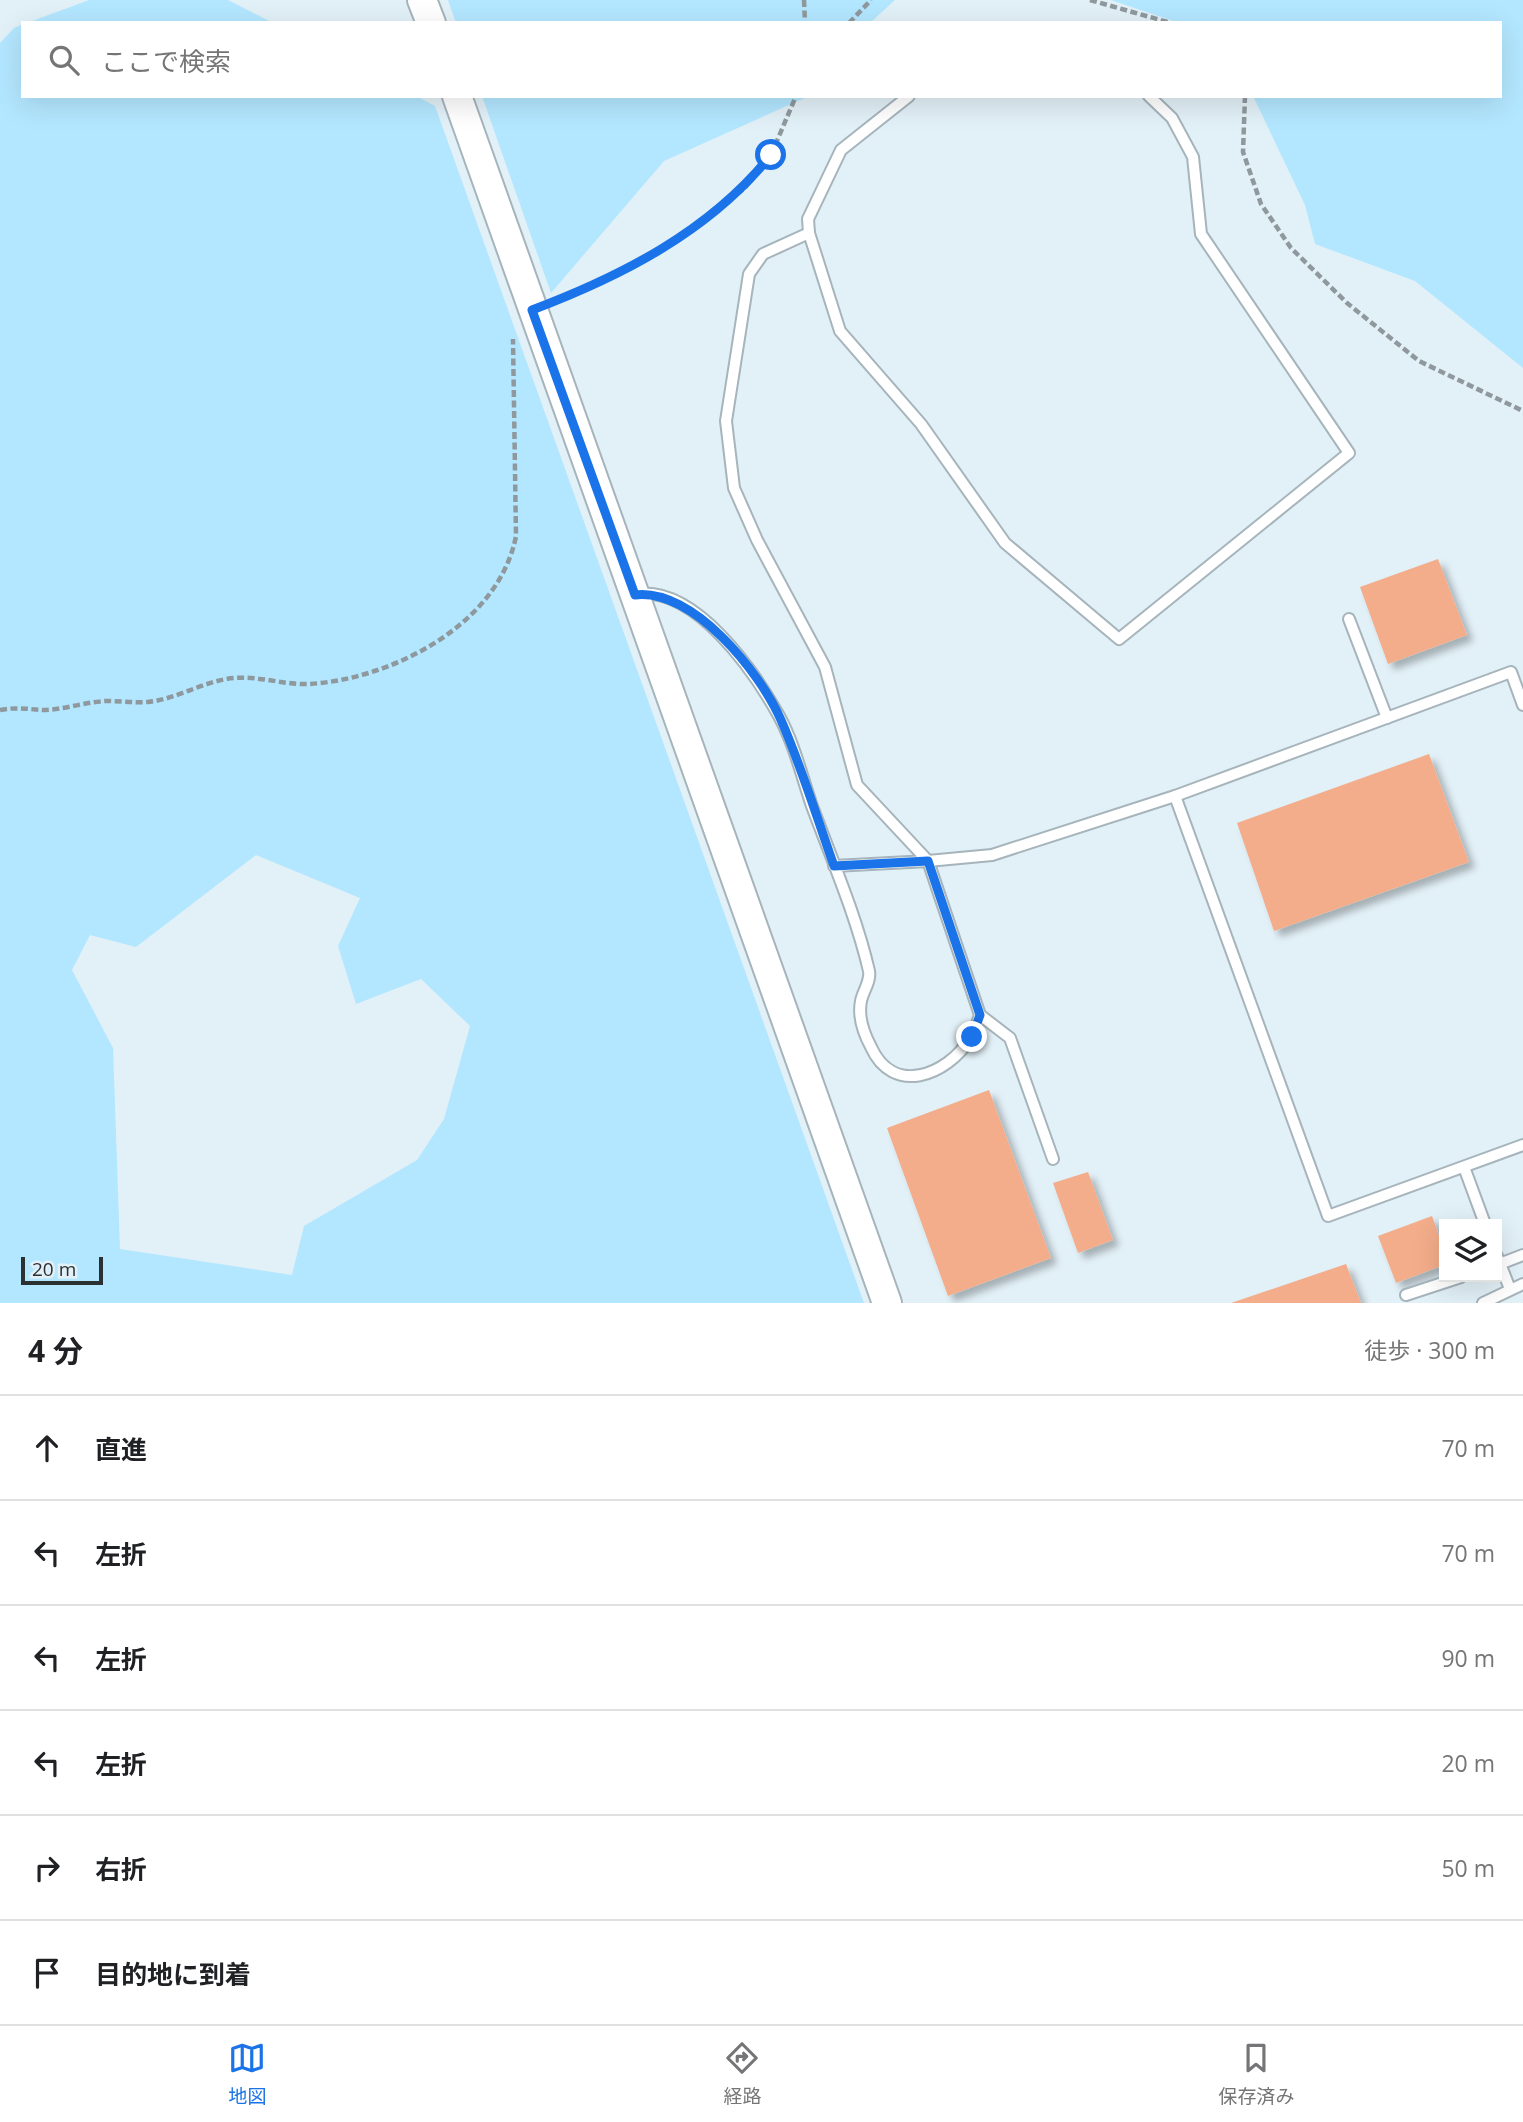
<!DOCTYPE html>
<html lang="ja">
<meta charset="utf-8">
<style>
:root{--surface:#fff;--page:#f6f6f6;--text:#202124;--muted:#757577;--line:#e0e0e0;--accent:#1a73e8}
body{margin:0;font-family:"Open Sans","Noto Sans JP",sans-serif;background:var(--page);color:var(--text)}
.controls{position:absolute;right:21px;bottom:21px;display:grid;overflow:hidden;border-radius:0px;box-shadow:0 7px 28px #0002}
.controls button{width:63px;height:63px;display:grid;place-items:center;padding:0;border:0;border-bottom:2px solid var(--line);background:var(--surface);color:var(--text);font:35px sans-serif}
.scale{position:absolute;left:21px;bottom:18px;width:82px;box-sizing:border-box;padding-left:7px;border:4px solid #2b3033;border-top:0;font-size:19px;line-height:24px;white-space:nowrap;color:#2b3033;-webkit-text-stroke:5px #e2f0f7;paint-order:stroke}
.stop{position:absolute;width:21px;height:21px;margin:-16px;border:5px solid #1a73e8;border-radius:50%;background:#fff}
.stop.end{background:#1a73e8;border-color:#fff;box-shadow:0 2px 7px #0008}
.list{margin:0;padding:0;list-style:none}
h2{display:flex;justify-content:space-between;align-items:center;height:91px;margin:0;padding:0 28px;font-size:30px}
h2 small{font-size:23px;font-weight:400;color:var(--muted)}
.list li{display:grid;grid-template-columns:46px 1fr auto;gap:21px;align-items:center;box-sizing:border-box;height:105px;padding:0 28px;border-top:2px solid var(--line)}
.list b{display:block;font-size:26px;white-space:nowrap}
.list em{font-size:23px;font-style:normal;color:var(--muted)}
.icon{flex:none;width:38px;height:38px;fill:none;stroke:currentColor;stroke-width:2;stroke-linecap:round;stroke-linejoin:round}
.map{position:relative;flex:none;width:1523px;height:1303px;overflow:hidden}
.search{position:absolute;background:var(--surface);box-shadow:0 7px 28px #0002;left:21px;right:21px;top:21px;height:77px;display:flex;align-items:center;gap:18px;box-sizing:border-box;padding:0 24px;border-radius:0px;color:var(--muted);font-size:26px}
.sheet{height:721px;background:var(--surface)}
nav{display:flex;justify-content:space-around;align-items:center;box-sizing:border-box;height:98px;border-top:2px solid var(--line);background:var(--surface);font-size:19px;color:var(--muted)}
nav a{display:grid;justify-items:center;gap:4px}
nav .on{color:var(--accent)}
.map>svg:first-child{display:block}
.green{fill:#b3e7ff;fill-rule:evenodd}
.building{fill:#f3ad8a;filter:url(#shadow)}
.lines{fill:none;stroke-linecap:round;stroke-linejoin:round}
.service-casing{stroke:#a6b4bb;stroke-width:14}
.tertiary-casing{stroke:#a6b4bb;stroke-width:32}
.path{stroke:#8e989d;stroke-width:4.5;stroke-dasharray:7 3.5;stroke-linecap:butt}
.service{stroke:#fff;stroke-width:10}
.tertiary{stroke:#fff;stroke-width:28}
.route{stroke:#1a73e8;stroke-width:9}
</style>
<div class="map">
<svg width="1523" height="1303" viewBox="0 0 1523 1303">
<defs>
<filter id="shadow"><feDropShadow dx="6" dy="6" stdDeviation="3.5" flood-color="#0004"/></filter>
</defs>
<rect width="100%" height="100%" fill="#e2f0f7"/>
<g class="green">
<path d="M89,0H228L273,23H27Z"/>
<path d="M448,0H895L870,23H456Z"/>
<path d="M1111,0H1523V368L1415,281L1315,244L1305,205L1253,96H1500V23H1179Z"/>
<path d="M23,24V96H416L435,106L864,1303H0V43L14,28ZM256,855L360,898L338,946L356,1004L421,979L470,1026L444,1119L417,1160L304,1226L292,1275L120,1249L113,1048L72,970L90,935L136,947Z"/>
<path d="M482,96H809L664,161L551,293Z"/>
</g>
<g class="building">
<path d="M1438,559L1467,635L1388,664L1360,587Z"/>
<path d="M1429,754L1469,862L1274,931L1237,823Z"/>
<path d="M989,1090L1051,1258L948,1296L887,1128Z"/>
<path d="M1088,1172L1113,1240L1078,1253L1053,1183Z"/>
<path d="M1432,1216L1444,1250V1265L1396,1283L1378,1236Z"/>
<path d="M1346,1264L1361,1303H1231Z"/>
</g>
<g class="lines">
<g class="service-casing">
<g id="service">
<path d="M909,96L841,150L808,219L809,233L840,331L921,424L1005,543L1119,639L1349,453L1201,234L1193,157L1172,118L1149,96"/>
<path d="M809,233L763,254L749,274L726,421L734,488L757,540L825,667L857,785L928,861L992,855L1175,796L1511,672L1523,705"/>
<path d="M638,594C696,587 754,671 779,716C794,743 802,777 812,806C832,860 856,915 869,971C871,981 863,991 861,1001C858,1016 864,1034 871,1047C893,1096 946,1076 970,1039C975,1032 977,1023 980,1015L928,861L834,866"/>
<path d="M1349,619L1387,718"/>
<path d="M1175,796L1328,1216L1523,1145"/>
<path d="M980,1015L1010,1038L1053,1159"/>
<path d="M1464,1167L1485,1224"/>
<path d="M1497,1256L1510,1289"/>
<path d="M1497,1265L1523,1255"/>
<path d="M1406,1295L1461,1277"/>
<path d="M1483,1303L1523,1284"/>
</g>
</g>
<g class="tertiary-casing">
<g id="tertiary">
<path d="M422,0L431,23"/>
<path d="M457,96L887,1303"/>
</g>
</g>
<g class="path">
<path d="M804,0L805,23"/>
<path d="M1090,0L1171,23"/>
<path d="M849,23L871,0"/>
<path d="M1245,96L1243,152L1261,204L1291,248L1347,303L1419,361L1523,411"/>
<path d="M557,300L592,287L656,254L745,188L771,155L796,96"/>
<path d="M0,710C15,707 28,709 42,710C63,710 85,702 106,701C120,701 134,703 148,702C178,699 205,680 235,678C260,676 284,685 309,684C393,679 499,624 516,536L513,339"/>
</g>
<use href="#service" class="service"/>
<use href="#tertiary" class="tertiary"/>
</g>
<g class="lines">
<path class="route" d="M771,155C710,231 622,276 532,310L635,595C693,588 760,672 781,720C802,768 817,818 834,866L928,861L980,1015L972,1037"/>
</g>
</svg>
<div class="controls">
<button><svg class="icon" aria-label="layers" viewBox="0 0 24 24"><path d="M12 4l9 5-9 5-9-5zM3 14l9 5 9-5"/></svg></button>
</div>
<div class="scale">20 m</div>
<div class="stop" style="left:771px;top:155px"></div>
<div class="stop end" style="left:972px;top:1037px"></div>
<div class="search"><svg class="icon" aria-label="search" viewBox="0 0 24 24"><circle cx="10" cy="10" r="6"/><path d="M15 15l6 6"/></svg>ここで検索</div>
</div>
<section class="sheet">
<h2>4 分<small>徒歩 · 300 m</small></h2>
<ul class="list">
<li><svg class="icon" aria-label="ahead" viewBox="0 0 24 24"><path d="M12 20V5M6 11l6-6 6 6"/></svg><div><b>直進</b></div><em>70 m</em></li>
<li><svg class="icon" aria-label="left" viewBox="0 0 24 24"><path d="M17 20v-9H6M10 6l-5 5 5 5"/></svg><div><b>左折</b></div><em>70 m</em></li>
<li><svg class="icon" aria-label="left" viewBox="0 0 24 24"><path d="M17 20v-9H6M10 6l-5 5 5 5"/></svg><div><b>左折</b></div><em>90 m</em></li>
<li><svg class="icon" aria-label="left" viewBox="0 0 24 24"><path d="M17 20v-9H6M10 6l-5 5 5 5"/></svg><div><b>左折</b></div><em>20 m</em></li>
<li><svg class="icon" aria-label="right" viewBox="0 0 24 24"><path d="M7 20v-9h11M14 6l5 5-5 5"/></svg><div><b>右折</b></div><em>50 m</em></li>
<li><svg class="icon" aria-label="arrive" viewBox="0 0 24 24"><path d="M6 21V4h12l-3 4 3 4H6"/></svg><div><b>目的地に到着</b></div></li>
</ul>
</section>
<nav>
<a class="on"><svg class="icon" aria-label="map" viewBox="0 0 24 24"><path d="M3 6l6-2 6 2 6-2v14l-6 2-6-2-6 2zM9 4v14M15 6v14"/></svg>地図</a>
<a><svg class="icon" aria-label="directions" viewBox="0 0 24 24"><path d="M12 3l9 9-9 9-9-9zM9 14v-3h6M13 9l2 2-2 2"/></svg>経路</a>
<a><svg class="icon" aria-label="saved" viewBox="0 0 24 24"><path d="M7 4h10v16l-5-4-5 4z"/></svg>保存済み</a>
</nav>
